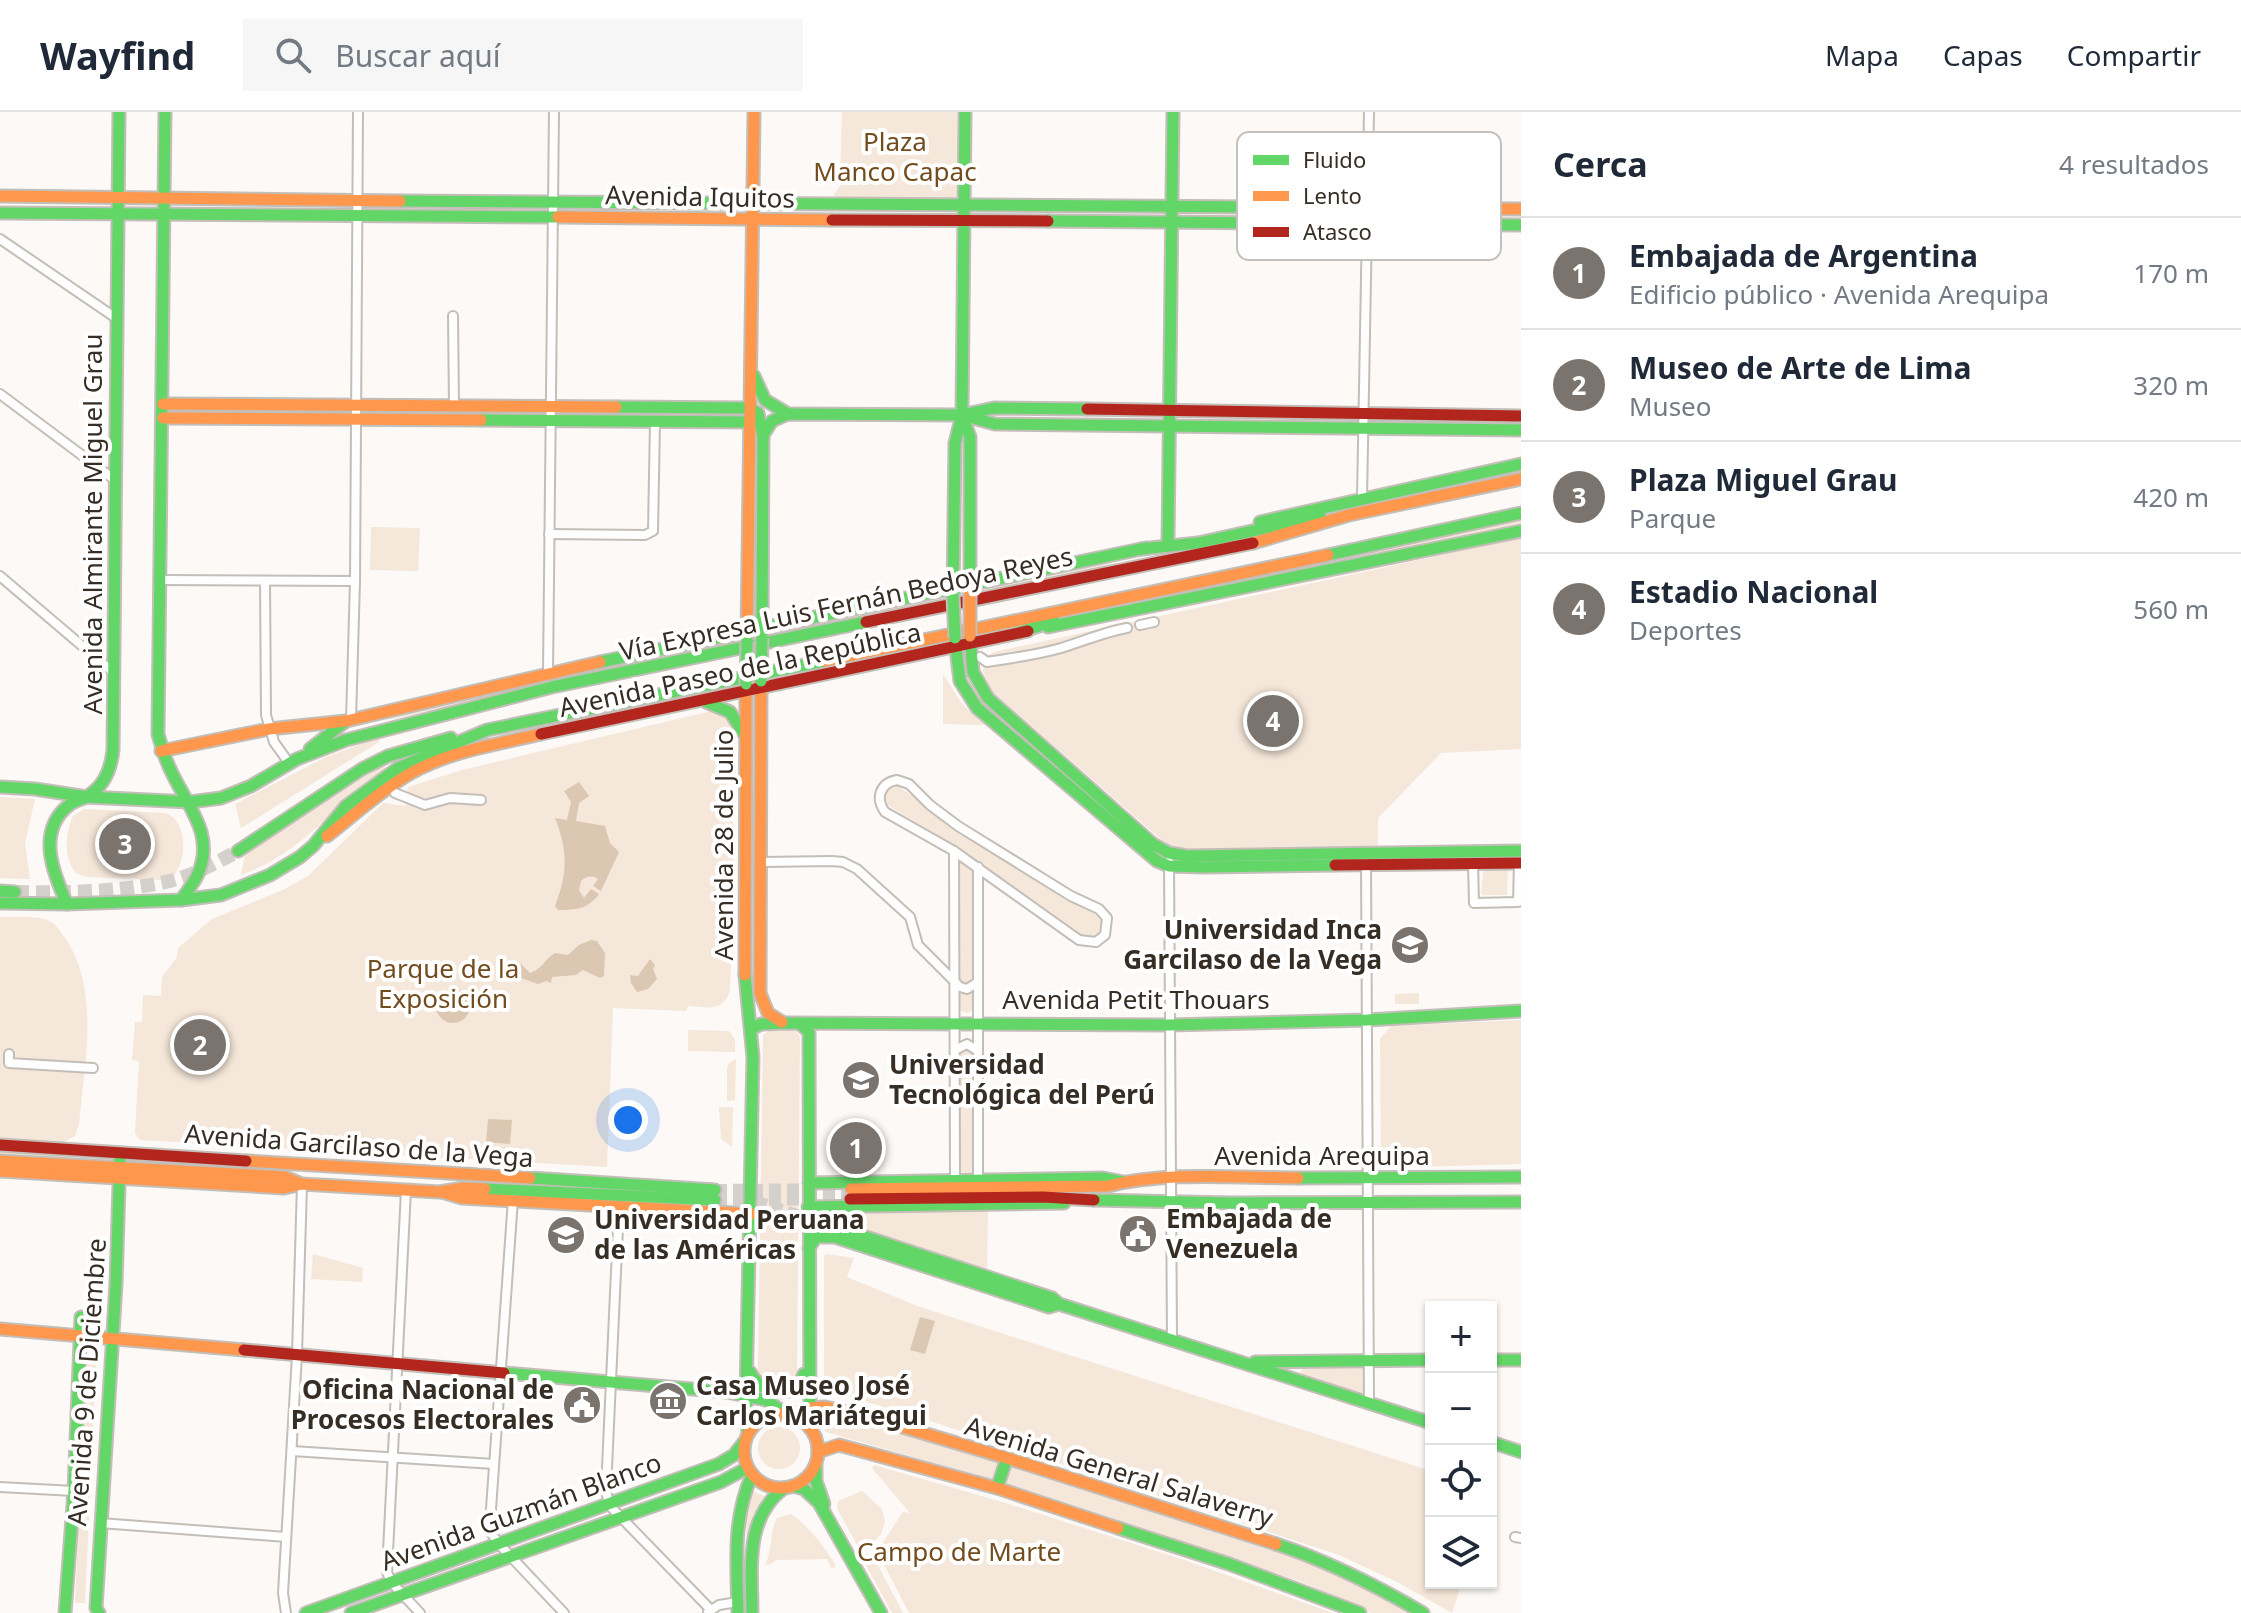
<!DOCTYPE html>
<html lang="es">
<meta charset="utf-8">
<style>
:root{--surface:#fff;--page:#f6f6f7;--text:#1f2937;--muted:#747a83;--line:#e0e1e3;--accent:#7b746e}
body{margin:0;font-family:"Noto Sans",sans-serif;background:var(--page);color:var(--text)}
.controls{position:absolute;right:24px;bottom:24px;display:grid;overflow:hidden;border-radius:0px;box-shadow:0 2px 6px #0004}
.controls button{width:72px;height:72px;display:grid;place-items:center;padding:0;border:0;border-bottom:2px solid var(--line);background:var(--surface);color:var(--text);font:40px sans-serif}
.you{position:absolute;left:628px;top:1008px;width:28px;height:28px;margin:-20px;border:6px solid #fff;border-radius:50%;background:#1a73e8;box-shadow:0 0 0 12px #1a73e833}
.badge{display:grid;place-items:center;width:52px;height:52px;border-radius:50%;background:var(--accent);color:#fff;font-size:26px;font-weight:700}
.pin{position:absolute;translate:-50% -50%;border:4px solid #fff;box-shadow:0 2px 8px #0006}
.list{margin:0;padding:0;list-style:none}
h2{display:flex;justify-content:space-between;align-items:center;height:104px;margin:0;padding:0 32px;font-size:34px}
h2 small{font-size:26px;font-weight:400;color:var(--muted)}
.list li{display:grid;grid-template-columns:52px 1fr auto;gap:24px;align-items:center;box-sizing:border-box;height:112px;padding:0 32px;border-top:2px solid var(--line)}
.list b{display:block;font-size:30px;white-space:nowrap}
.list p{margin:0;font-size:26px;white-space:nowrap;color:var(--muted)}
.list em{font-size:26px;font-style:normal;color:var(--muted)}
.icon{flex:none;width:44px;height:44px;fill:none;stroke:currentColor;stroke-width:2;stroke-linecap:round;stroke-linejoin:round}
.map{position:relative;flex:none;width:1521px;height:1501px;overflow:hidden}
header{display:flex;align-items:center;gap:48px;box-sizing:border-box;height:112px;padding:0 40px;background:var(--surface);border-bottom:2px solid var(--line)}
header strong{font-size:38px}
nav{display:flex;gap:44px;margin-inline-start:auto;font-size:28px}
.search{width:560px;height:72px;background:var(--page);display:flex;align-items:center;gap:20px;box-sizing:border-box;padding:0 28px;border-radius:0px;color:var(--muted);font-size:30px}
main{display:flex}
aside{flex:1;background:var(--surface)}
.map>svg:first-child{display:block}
.green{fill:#f5e7d9}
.water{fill:#dcc7b3}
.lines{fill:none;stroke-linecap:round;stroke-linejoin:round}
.secondary-tunnel{stroke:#d4d0cc;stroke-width:11;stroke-dasharray:11 5.5;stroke-linecap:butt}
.primary-tunnel{stroke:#d4d0cc;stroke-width:12;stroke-dasharray:12 6;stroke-linecap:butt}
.highway-tunnel{stroke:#d4d0cc;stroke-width:14;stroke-dasharray:14 7;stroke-linecap:butt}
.street-casing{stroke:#c3beb8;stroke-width:12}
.fast-casing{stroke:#c3beb8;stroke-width:15}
.slow-casing{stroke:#c3beb8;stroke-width:15}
.jam-casing{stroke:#c3beb8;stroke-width:15}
.street{stroke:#fffefe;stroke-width:8}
.fast{stroke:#63d668;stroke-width:11}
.slow{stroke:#ff974d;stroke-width:11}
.jam{stroke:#b3261e;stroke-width:11}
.fast-bridge-casing{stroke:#c3beb8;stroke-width:15;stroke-linecap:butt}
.slow-bridge-casing{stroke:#c3beb8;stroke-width:15;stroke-linecap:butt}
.fast-bridge{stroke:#63d668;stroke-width:11}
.slow-bridge{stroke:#ff974d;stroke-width:11}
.labels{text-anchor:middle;stroke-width:8;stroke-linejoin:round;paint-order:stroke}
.park-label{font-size:26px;fill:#734c1e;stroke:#fff}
.street-label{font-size:26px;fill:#362d24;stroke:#fff}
.poi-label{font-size:26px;font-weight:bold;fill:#362d24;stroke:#fff;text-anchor:start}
.key{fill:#fff;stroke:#c3c0bd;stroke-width:2}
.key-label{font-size:22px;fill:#362d24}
</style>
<header>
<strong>Wayfind</strong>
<div class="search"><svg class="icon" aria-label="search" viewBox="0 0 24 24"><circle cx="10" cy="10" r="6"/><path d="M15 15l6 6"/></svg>Buscar aquí</div>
<nav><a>Mapa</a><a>Capas</a><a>Compartir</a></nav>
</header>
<main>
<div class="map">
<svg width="1521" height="1501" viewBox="0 0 1521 1501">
<rect width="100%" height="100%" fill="#fcf9f6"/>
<g class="green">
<path d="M842,0H957V83L953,89L836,88L834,83L840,74Z"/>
<path d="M370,299L538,300V304L369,303Z"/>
<path d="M567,300L731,301V306L567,305Z"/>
<path d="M1379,307L1521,309V314L1379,312Z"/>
<path d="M1521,407V415L1317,457L1312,455L1324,447Z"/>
<path d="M371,415L420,416L418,459L370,458Z"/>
<path d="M1521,426V637L1441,641L1378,706V738L1177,737L1165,731L993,580L983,560L984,547L994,540Z"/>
<path d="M1122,451L985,482L986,473L1087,454Z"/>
<path d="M944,482V490L771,526V519Z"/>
<path d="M734,527L733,534L387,608L440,591Z"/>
<path d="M943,562L962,592L985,613L943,612Z"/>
<path d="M720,597L736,612V661L726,673H720L718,695L725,696L735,715L730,878C724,901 707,895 688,894L686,899L613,896L607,1055L140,1028L135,1021L139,949L132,948L135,910H142L143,883L161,884L162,865L177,845L178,836L212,807L283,778L308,764L383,691L406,694L408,675L462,658Z"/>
<path d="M380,625L379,630L241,716L235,692L326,645Z"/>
<path d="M383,653L386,657C334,694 302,741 241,763L245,742Z"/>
<path d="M896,673L1086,798L1097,800L1104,809L1101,822C1090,829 1083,827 1075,817L957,735L886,692L884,683L888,676Z"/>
<path d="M0,685L35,687L25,731L30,767L0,766Z"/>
<path d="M84,697L166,701C188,711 186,743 176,761L164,768L86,765L76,761C63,745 65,723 73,704Z"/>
<path d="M959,746L973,758L972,869L964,875L958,868Z"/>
<path d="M1484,756H1508L1507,783H1483L1481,781Z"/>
<path d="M0,805C14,805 36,803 49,809C56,812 61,820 65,826C101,878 84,954 79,1012L75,1024L62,1031L0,1027Z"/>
<path d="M959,879L965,883L974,879V897L968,901L959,898Z"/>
<path d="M1419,881V892H1395V882Z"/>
<path d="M1521,908V1052L1381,1056L1380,927L1391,914Z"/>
<path d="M688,918L729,919L735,927V940L688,939Z"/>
<path d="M770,918L796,919L800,925L797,1261L795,1270L764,1266L758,1259L763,928V923Z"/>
<path d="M960,936H971L975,943L972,1061L957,1060Z"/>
<path d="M736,947L735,988L727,989V956L729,951Z"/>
<path d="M719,995H733L732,1035L721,1027Z"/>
<path d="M0,1039L74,1042V1046L0,1043Z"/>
<path d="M988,1099L987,1160L833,1109L834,1100Z"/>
<path d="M313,1142L363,1156L362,1170L311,1167Z"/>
<path d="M826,1142L854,1146L847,1165L917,1194L1431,1359V1471H1462L1452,1501L1397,1470L1339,1443L921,1306L827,1278L824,1274V1144Z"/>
<path d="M86,1249L96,1250L85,1491H75Z"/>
<path d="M1363,1255V1283L1303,1265L1300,1260L1303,1257Z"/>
<path d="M836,1301L995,1347L1301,1448L1364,1475L1411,1501H1371L1302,1470L1010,1373L826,1320L818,1307L823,1302Z"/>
<circle cx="779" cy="1336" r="21"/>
<path d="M874,1353L1009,1392L1184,1448L1333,1501H909L877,1439L903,1400L910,1401L872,1356Z"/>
<path d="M753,1379L764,1384L753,1402L747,1440L746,1401Z"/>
<path d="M862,1379L882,1397L885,1410L881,1422L872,1432L857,1433L837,1396L838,1389Z"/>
<path d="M791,1402C809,1414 826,1437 836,1454L832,1457L827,1447L776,1448L771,1452L765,1453C773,1438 769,1421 777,1406Z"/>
<path d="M859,1440L873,1444L903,1501H892Z"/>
</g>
<g class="water">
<path d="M579,670L589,684L579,691L576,709L605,714L610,731L619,740L601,779L593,774L598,767C593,763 586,764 581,769L579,778L584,786L591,777L599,782C588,797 576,798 558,798L555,794C568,761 568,739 555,706L567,708L571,690L564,679Z"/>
<path d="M591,828L597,829L605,841L604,864L600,866L583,858L576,863L552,865L551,871L546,869L538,872L518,865L516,855L519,850L530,861C544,856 544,847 555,841L568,843L579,833Z"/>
<path d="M650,847L655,853L653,857L657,867L648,877L637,880L631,871L630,863L638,864Z"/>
<circle cx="453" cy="894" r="17"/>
<path d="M488,1007L512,1008L510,1032L486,1030Z"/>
<path d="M920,1205L935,1209L925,1242L910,1238Z"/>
</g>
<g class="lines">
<path class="secondary-tunnel" d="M756,1089L832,1114"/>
<g class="primary-tunnel">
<path d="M715,1078L851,1077"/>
<path d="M715,1088L850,1087"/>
</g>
<path class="highway-tunnel" d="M15,780C63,781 123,780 170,769C194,763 216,751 238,739"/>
<g class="street-casing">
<g id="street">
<path d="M0,127L116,206"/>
<path d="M453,204L454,295"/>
<path d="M0,282L115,368"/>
<path d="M1362,387L1369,0"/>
<path d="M549,422L645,423L653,419L655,310"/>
<path d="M0,464L114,561"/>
<path d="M160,468L355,469"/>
<path d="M265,469L266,603L274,630L289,651"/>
<path d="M1140,513L1154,510"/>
<path d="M980,545L987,550C1012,546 1037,543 1061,536C1084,529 1104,520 1127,516"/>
<path d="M548,561L554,0"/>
<path d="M351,608L355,469L358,0"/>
<path d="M897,668L909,672L930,693L958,714L1071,784L1099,797L1107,806L1105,823L1096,830L1079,828L954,739L885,700C875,686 880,671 897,668Z"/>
<path d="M395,681L425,693L450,686L481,688"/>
<path d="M954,739L955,1067"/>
<path d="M760,750L832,749L843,750L857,757L910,805L918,833L960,875L967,877L978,870"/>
<path d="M1169,750L1172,1229"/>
<path d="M1366,751L1369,1290"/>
<path d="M1473,751L1474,791L1518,790L1519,751"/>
<path d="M955,938L967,932L978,939"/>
<path d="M9,942V951L93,956"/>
<path d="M978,1067V755"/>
<path d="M406,1078L387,1460L391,1470L420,1501"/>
<path d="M513,1087L490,1411L492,1422L499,1432L564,1501"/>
<path d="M619,1094L606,1378L609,1393L711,1498"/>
<path d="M292,1339L494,1352"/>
<path d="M0,1375L74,1379"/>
<path d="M100,1411L286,1425"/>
<path d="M1515,1425L1521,1426"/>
<path d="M708,1500L719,1493L738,1490"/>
<path d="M286,1501L283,1481L297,1243L302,1072"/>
</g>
</g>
<g class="fast-casing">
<g id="fast">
<path d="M400,89L1256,95"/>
<path d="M0,101L558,105"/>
<path d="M1048,109L1521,113"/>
<path d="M754,264L765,288L788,302"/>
<path d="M616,295L749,296L758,301L763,324"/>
<path d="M962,303L970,325V481"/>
<path d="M966,304L995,312L1521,318"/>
<path d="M481,308L749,310"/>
<path d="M1260,410L1521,352"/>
<path d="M1168,431L1173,0"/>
<path d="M1141,437L1198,431L1320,404"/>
<path d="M1328,443L1521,401"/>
<path d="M953,483L955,331L962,303L965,0"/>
<path d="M1048,515L1521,419"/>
<path d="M1020,520L1054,509"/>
<path d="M762,522L763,323L772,309L788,302L962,303L994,296L1087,297"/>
<path d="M970,526L973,560L988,586L1153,732L1169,741L1187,744L1521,739"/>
<path d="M955,528L960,569L977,596L1157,749L1169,754L1204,755L1335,753"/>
<path d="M600,550L1146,436"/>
<path d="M706,590L730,600L745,623"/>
<path d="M310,637L346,609"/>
<path d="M0,675L35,677L87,685L190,690"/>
<path d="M190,690L221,686L251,674L297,647L346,628L552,575L866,510"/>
<path d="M238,739L362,657L388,644L451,626"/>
<path d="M0,779L15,780"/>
<path d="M181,788L221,783L270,763L300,745L313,734L346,694L398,656L487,618L824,549"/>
<path d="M0,791L67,792L181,788C187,780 194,771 198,762C215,724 189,696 173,663C166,650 162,637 158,622L165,0"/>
<path d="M67,792C53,761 36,719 69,693C74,689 80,688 86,685C104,675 111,658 113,638L119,0"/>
<path d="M745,863L753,945L746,1283L748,1321"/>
<path d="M800,912L809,920L810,1316"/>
<path d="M751,917L761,912L787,911L1169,913L1367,908L1521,899"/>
<path d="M530,1066L715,1078"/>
<path d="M1298,1066L1521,1065"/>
<path d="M809,1071L1103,1066L1123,1070"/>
<path d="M485,1077L715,1088"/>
<path d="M1094,1088L1230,1091L1521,1090"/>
<path d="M808,1095L1064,1091"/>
<path d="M832,1114L1052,1186L1059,1192L1431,1311"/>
<path d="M809,1136L816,1125H835L1049,1195L1059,1192"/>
<path d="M1491,1248H1521"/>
<path d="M1255,1250L1431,1248"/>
<path d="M750,1260C760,1279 779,1284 798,1276L804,1262"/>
<path d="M504,1261L727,1280L766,1288L786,1302"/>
<path d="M1491,1330L1521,1340"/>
<path d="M816,1354V1369L824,1392"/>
<path d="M793,1374L804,1377L819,1391L881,1501"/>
<path d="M997,1376L1007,1346"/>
<path d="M1118,1416L1229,1452L1360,1501"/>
<path d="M1276,1432C1328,1449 1375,1473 1423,1501"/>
<path d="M65,1501L74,1379L81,1205"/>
<path d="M99,1501L96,1496L116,1172L120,1041"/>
<path d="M306,1501L719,1352L734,1343L745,1329"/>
<path d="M351,1501L721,1370L747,1356"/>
<path d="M738,1501C737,1454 732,1407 752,1363"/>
<path d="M752,1501C752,1457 744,1406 784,1376"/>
</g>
</g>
<g class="slow-casing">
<g id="slow">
<path d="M0,84L400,89"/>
<path d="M1256,95L1521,97"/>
<path d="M558,105L832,108"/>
<path d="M163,292L616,295"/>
<path d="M163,306L481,308"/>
<path d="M1253,431L1349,403L1521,367"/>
<path d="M747,524L754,0"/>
<path d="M824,549L1328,443"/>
<path d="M761,569L760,881L768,901L782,910"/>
<path d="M161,639L269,617L346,609L600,550"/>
<path d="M327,724C354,703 381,678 411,661C450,639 498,632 541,622"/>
<path d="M745,863L746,575"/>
<path d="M0,1049L285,1065L299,1071"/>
<path d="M246,1049L530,1066"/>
<path d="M0,1059L284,1076L302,1072L439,1080L464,1076L485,1077"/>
<path d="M851,1077L1108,1074C1166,1059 1238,1066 1298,1066"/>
<path d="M442,1080L462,1086L752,1102"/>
<path d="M0,1217L244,1238"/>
<circle cx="781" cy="1339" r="37"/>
<path d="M792,1304L808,1296L825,1295L869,1305L1007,1346L1276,1432"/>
<path d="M818,1340L839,1333L997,1376L1118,1416"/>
</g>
</g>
<g class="jam-casing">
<g id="jam">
<path d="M832,108L1048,109"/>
<path d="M1087,297L1521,304"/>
<path d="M866,510L1253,431"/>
<path d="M541,622L1028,519"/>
<path d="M1335,753L1521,751"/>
<path d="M0,1033L246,1049"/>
<path d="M850,1087L1043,1085L1094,1088"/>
<path d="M244,1238L504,1261"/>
</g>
</g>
<use href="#street" class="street"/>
<use href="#fast" class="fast"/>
<use href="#slow" class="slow"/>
<use href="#jam" class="jam"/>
<g class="fast-bridge-casing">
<g id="fast-bridge">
<path d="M953,485L955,526"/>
<path d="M761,569L762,526"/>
<path d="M746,572L747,529"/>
</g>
</g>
<g class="slow-bridge-casing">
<path id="slow-bridge" d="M970,481V524"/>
</g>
<use href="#fast-bridge" class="fast-bridge"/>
<use href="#slow-bridge" class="slow-bridge"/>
</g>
<defs>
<g id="university-disc" transform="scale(2)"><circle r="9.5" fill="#7b746e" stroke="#fff"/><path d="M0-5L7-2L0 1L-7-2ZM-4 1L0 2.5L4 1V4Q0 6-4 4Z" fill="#fff"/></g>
<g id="civic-disc" transform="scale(2)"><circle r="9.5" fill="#7b746e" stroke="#fff"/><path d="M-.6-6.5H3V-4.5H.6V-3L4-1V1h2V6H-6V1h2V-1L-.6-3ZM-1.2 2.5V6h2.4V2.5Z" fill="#fff"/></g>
<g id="museum-disc" transform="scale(2)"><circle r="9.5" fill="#7b746e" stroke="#fff"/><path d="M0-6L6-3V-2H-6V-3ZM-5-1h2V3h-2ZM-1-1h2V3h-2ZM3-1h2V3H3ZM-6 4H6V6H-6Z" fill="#fff"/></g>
</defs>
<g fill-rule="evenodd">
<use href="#university-disc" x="1410" y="833"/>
<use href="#university-disc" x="861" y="968"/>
<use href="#civic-disc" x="1138" y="1122"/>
<use href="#university-disc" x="566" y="1123"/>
<use href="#museum-disc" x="668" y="1289"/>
<use href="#civic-disc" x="582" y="1293"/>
</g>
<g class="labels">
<g class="park-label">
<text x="895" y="39">Plaza<tspan x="895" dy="30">Manco Capac</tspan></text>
<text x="443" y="866">Parque de la<tspan x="443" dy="30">Exposición</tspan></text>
<text x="959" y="1449">Campo de Marte</text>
</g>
<g class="street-label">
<text transform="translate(700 85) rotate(1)" y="9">Avenida Iquitos</text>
<text transform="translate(93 412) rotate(-90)" y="9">Avenida Almirante Miguel Grau</text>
<text transform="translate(846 492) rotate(-12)" y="9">Vía Expresa Luis Fernán Bedoya Reyes</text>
<text transform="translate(740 558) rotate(-12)" y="9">Avenida Paseo de la República</text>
<text transform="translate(724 733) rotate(-90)" y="9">Avenida 28 de Julio</text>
<text x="1136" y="897">Avenida Petit Thouars</text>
<text transform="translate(359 1034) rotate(4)" y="9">Avenida Garcilaso de la Vega</text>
<text x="1322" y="1053">Avenida Arequipa</text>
<text transform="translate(87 1270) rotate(-86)" y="9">Avenida 9 de Diciembre</text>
<text transform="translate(1119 1360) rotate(17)" y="9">Avenida General Salaverry</text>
<text transform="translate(521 1400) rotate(-20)" y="9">Avenida Guzmán Blanco</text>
</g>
<g class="poi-label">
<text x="1382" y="827" text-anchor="end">Universidad Inca<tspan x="1382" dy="30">Garcilaso de la Vega</tspan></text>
<text x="889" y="962">Universidad<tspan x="889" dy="30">Tecnológica del Perú</tspan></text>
<text x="1166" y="1116">Embajada de<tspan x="1166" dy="30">Venezuela</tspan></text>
<text x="594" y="1117">Universidad Peruana<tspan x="594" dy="30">de las Américas</tspan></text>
<text x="696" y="1283">Casa Museo José<tspan x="696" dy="30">Carlos Mariátegui</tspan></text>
<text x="554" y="1287" text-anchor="end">Oficina Nacional de<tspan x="554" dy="30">Procesos Electorales</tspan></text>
</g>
</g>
<rect x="1237" y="20" width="264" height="128" rx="12" class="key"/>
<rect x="1253" y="43" width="36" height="10" fill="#63d668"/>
<rect x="1253" y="79" width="36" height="10" fill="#ff974d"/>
<rect x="1253" y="115" width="36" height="10" fill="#b3261e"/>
<g class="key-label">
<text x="1303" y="56">Fluido</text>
<text x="1303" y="92">Lento</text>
<text x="1303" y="128">Atasco</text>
</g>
</svg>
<div class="controls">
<button>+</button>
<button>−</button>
<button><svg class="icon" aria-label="locate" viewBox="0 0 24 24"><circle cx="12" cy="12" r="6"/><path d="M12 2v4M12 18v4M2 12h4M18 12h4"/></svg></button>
<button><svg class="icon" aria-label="layers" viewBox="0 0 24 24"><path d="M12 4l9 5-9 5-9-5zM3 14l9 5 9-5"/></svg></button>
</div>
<div class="you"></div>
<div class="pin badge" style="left:856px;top:1036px">1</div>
<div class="pin badge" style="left:200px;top:933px">2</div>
<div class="pin badge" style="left:125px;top:732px">3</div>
<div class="pin badge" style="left:1273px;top:609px">4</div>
</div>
<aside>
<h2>Cerca<small>4 resultados</small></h2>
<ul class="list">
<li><span class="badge">1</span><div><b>Embajada de Argentina</b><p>Edificio público · Avenida Arequipa</p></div><em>170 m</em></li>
<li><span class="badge">2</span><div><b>Museo de Arte de Lima</b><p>Museo</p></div><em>320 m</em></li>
<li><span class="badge">3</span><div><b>Plaza Miguel Grau</b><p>Parque</p></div><em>420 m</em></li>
<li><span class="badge">4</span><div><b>Estadio Nacional</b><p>Deportes</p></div><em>560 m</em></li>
</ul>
</aside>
</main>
